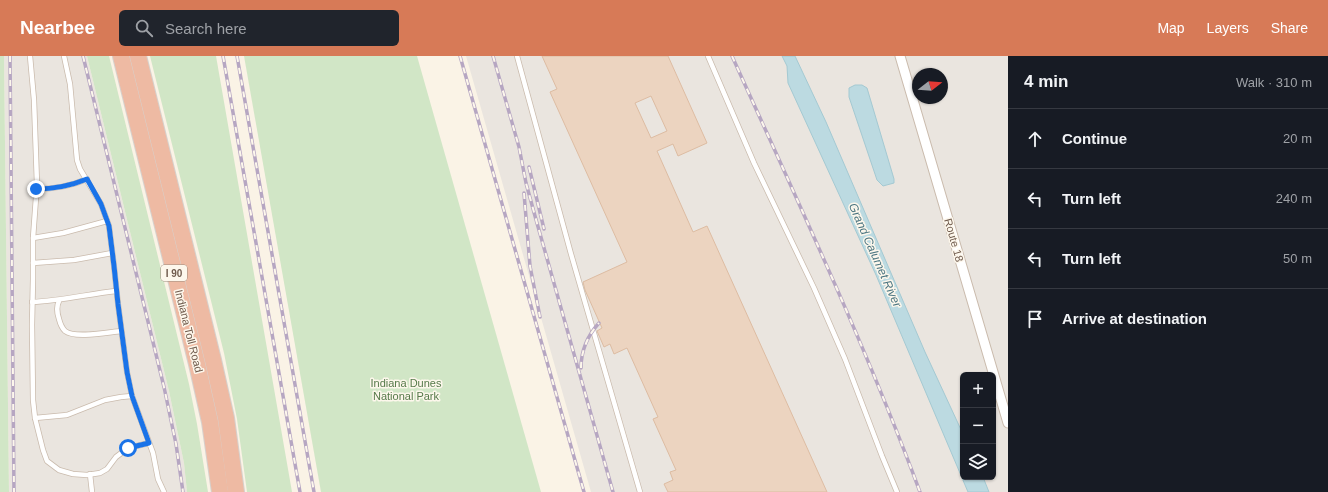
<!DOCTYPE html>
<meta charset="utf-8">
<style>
:root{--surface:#171b24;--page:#20242c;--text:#f1f3f6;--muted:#9ea1a6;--line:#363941;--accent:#d77a57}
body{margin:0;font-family:Arial,sans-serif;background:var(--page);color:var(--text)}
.controls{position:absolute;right:12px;bottom:12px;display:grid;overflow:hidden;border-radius:6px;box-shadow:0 1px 3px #0004}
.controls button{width:36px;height:36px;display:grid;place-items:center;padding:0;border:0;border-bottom:1px solid var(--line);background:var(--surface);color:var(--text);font:20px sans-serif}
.compass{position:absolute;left:912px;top:12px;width:36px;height:36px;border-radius:50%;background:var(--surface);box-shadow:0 1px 3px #0004;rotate:73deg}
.stop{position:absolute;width:12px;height:12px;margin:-9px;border:3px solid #1a73e8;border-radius:50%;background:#fff}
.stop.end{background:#1a73e8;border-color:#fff;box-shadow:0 1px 4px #0008}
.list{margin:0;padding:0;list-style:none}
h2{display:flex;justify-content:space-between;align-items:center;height:52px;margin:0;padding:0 16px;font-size:17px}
h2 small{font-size:13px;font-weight:400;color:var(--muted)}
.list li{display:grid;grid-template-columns:26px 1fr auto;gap:12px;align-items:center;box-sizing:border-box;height:60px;padding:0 16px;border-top:1px solid var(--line)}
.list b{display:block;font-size:15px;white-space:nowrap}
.list em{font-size:13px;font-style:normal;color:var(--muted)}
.icon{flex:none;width:22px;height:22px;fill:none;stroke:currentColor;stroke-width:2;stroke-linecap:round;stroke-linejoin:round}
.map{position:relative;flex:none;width:1008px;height:436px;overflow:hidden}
header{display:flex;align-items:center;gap:24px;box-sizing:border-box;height:56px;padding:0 20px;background:var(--accent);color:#fff}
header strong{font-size:19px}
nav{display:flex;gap:22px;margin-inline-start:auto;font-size:14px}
.search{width:280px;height:36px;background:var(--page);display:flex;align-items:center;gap:10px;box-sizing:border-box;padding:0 14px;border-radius:6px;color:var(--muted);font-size:15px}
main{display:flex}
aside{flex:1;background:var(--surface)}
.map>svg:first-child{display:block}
.industrial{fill:#eae5df;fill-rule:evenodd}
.green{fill:#d1e6c6}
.water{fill:#bcdae1;stroke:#a4c9d2}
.building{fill:#ecd4c0;stroke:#ddbca2;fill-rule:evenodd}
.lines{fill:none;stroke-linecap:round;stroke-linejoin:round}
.service-casing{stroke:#cabbad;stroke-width:6}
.minor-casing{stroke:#cabbad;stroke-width:11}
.motorway-casing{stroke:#d7d1cd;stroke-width:18}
.service{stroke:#fff;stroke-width:4.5}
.minor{stroke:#fff;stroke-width:9}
.motorway{stroke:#eebaa3;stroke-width:16}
.rail-casing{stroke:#b6a6c2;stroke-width:3.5}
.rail{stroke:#fdf7ec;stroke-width:2;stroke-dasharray:6;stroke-linecap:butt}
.route{stroke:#1a73e8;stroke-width:5}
.labels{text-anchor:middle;stroke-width:3;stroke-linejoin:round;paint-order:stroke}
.shield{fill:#fdf7ec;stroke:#9a8a7d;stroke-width:1}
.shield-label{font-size:10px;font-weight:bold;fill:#705b4d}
.street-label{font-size:11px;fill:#705b4d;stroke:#fdf7ec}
.park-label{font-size:11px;fill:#567a4a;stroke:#fdf7ec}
.water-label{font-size:12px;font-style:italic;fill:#4a7581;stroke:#fdf7ec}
</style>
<header>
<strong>Nearbee</strong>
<div class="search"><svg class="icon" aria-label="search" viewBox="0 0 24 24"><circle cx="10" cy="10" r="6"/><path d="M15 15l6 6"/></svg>Search here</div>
<nav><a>Map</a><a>Layers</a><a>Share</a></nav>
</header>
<main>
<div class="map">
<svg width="1008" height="436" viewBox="0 0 1008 436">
<rect width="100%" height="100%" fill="#faf3e6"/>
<g class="industrial">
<path d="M4,0H87L169,335L184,407L187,436H9Z"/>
<path d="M466,0H1008V436H591ZM918,18H942V42H918ZM963,319H993V421H963Z"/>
</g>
<g class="green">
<path d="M0,0H4L9,436H0Z"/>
<path d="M87,0H109L189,328L197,368L208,436H187L184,407L169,335Z"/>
<path d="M150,0H216L292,436H247L237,363L224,297Z"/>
<path d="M244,0H417L541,436H321Z"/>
</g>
<g class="water">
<path d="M782,0H795L826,66L925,296L963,378V421H983L989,436H968L876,219L788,27L787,10Z"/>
<path d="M855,29H862L867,32L894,123V127L883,130L877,124L849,41V32Z"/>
</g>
<path class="building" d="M542,0H668L707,87L678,100L673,88L657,95L693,176L707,170L827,436H668L664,428L673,424L670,416L676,414L653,363L658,361L627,292L614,298L610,288L604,291L597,275L602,272L585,234L583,226L627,206L550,36L557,33ZM651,40L667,75L651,82L635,47Z"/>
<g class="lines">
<g class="service-casing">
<g id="service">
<path d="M30,0L34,44L37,128L33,182V223L32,269L33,344L35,362L43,394L47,405L59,414L73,418L87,419L100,417L107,413L116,401L128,392L149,387"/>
<path d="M64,0L70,28L77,104L80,113L101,148L109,170L114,210L118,248L127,316L132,340L153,397L158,423L164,436"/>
<path d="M517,0L571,198L640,436"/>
<path d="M708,0L754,107L814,232L845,303L882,400L897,436"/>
<path d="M36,133C54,133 71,130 87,123"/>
<path d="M33,182L63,177L107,165"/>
<path d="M33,207L74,204L112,197"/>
<path d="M59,245C56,251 57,257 59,263C60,267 62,272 65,275C75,283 109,276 121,275"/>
<path d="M32,246C61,245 88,238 116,235"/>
<path d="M35,362L67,359L105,344L121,341L132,340"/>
<path d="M90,418L92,436"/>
</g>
</g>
<g class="minor-casing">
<path id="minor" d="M900,0L1008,367"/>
</g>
<g class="motorway-casing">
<g id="motorway">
<path d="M121,0L197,308L210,366L220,436"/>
<path d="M138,0L213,304L226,362L236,436"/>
</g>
</g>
<use href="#service" class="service"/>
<use href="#minor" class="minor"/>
<use href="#motorway" class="motorway"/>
<g class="rail-casing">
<g id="rail">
<path d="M10,0L14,436"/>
<path d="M83,0L164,331L176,388L183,436"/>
<path d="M223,0L300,436"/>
<path d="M237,0L314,436"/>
<path d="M460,0L584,436"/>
<path d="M493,0L519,91L526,127L535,160L613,436"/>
<path d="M732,0C797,144 865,288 920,436"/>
<path d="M529,111L544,173"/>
<path d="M524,137L530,210L540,261"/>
<path d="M581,312C581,295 588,279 599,267"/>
</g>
</g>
<use href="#rail" class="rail"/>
</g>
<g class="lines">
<path class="route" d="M36,133C55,133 70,130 87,123L101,148L109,170L114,210L118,248L127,316L132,340L149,387L128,392"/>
</g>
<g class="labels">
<rect class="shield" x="161" y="209" width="26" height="16" rx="3"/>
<g class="shield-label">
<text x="174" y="221">I 90</text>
</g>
<g class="street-label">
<text transform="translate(954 184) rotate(74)" y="4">Route 18</text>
<text transform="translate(189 275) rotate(76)" y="4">Indiana Toll Road</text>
</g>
<g class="park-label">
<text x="406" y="331">Indiana Dunes<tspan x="406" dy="13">National Park</tspan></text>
</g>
<g class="water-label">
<text transform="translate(875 199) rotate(66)" y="4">Grand Calumet River</text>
</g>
</g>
</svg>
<div class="controls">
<button>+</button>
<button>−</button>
<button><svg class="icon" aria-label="layers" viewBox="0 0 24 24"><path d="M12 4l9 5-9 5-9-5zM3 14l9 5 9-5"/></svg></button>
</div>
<svg class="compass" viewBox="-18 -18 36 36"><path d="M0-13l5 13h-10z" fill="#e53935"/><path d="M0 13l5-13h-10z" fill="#9ea1a6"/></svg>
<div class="stop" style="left:128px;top:392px"></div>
<div class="stop end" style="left:36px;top:133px"></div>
</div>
<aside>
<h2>4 min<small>Walk · 310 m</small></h2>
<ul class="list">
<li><svg class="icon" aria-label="ahead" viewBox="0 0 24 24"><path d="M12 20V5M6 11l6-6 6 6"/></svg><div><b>Continue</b></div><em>20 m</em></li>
<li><svg class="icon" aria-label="left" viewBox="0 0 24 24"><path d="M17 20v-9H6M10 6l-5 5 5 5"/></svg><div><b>Turn left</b></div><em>240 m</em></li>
<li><svg class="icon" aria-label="left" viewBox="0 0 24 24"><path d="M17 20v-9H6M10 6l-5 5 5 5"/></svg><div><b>Turn left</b></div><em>50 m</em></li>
<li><svg class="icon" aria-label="arrive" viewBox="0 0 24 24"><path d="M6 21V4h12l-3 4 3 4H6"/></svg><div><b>Arrive at destination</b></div></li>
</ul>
</aside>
</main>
